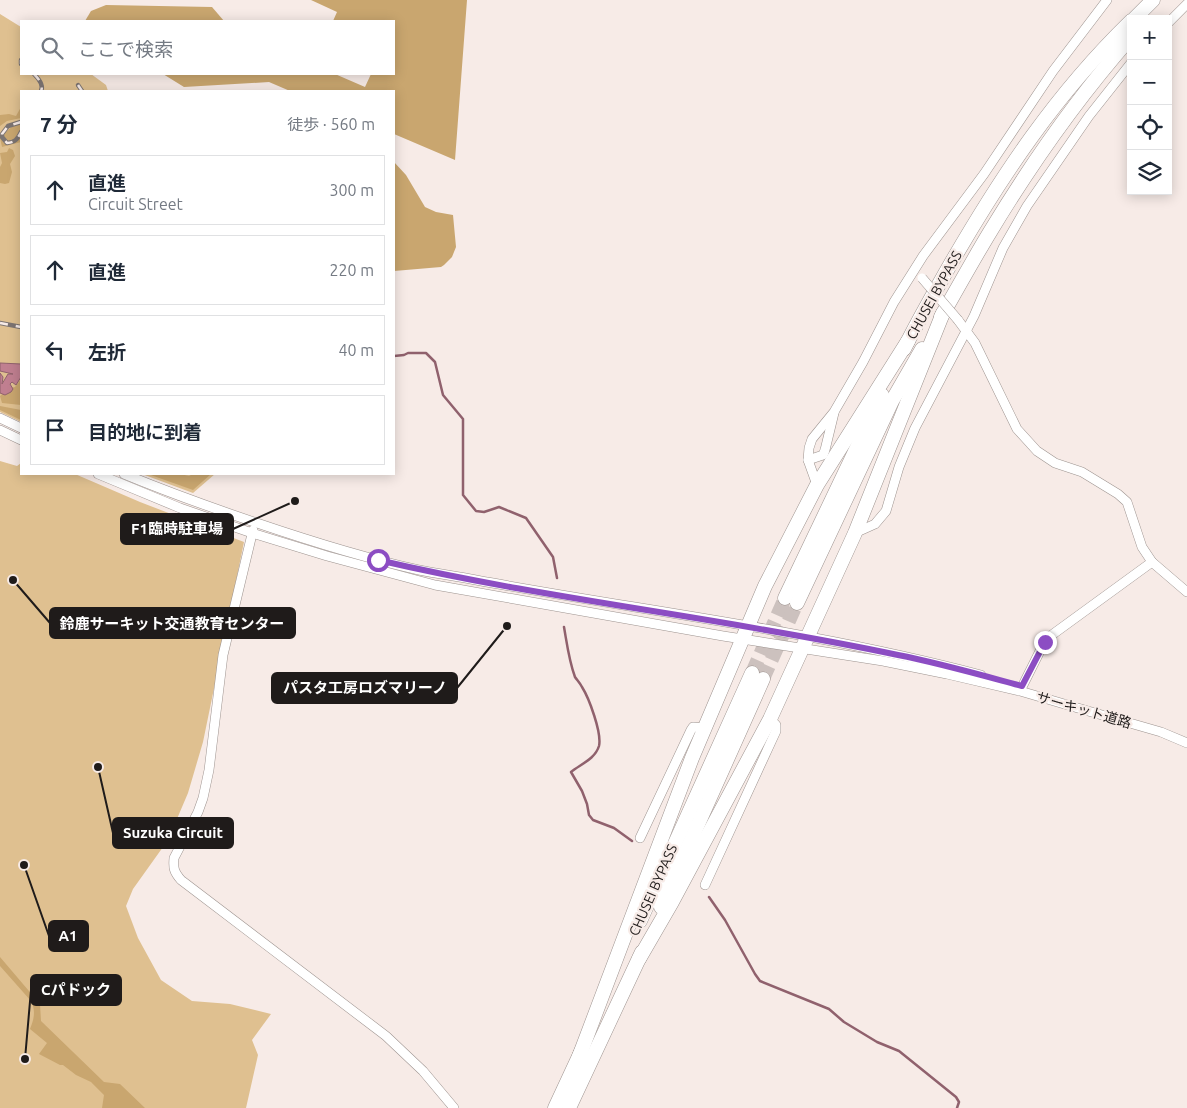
<!DOCTYPE html>
<html lang="ja">
<meta charset="utf-8">
<style>
:root{--surface:#fff;--page:#f2f2f3;--text:#1f2937;--muted:#747a83;--line:#e0e1e3}
body{margin:0;font-family:Ubuntu,"Noto Sans JP",sans-serif;background:var(--page);color:var(--text)}
.controls{position:absolute;right:15px;top:15px;display:grid;overflow:hidden;border-radius:0px;box-shadow:0 2px 12px #0003}
.controls button{width:45px;height:45px;display:grid;place-items:center;padding:0;border:0;border-bottom:1px solid var(--line);background:var(--surface);color:var(--text);font:25px sans-serif}
.stop{position:absolute;width:15px;height:15px;margin:-11px;border:4px solid #8c4dc3;border-radius:50%;background:#fff}
.stop.end{background:#8c4dc3;border-color:#fff;box-shadow:0 1px 5px #0008}
.list{margin:0;padding:0;list-style:none}
h2{display:flex;justify-content:space-between;align-items:center;height:65px;margin:0;padding:0 20px;font-size:21px}
h2 small{font-size:16px;font-weight:400;color:var(--muted)}
.list li{display:grid;grid-template-columns:32px 1fr auto;gap:15px;align-items:center;box-sizing:border-box;height:70px;margin:0 10px 10px;padding:0 10px;border:1px solid var(--line);border-radius:0px}
.list b{display:block;font-size:19px;white-space:nowrap}
.list p{margin:0;font-size:16px;white-space:nowrap;color:var(--muted)}
.list em{font-size:16px;font-style:normal;color:var(--muted)}
.icon{flex:none;width:28px;height:28px;fill:none;stroke:currentColor;stroke-width:2;stroke-linecap:round;stroke-linejoin:round}
.map{position:relative;flex:none;width:1187px;height:1108px;overflow:hidden}
.search{position:absolute;background:var(--surface);box-shadow:0 2px 12px #0003;left:20px;top:20px;width:375px;height:55px;display:flex;align-items:center;gap:12px;box-sizing:border-box;padding:0 18px;border-radius:0px;color:var(--muted);font-size:19px}
.panel{position:absolute;background:var(--surface);box-shadow:0 2px 12px #0003;left:20px;top:90px;width:375px;height:385px;border-radius:0px}
.map>svg:first-child{display:block}
.green{fill:#dfc090}
.forest{fill:#c9a66f}
.water{fill:#c07f90;stroke:#90616d}
.lines{fill:none;stroke-linecap:round;stroke-linejoin:round}
.stream{stroke:#90616d;stroke-width:2.5}
.highway-tunnel{stroke:#ccc1be;stroke-width:14;stroke-dasharray:14 7;stroke-linecap:butt}
.minor-casing{stroke:#9d938f;stroke-width:10}
.highway-casing{stroke:#9d938f;stroke-width:15}
.minor{stroke:#fff;stroke-width:9}
.highway{stroke:#fff;stroke-width:14}
.rail-casing{stroke:#7c7472;stroke-width:4.5}
.rail{stroke:#f7ebe7;stroke-width:2.5;stroke-dasharray:8;stroke-linecap:butt}
.minor-bridge-casing{stroke:#9d938f;stroke-width:10;stroke-linecap:butt}
.minor-bridge{stroke:#fff;stroke-width:9}
.route{stroke:#8c4dc3;stroke-width:6}
.labels{text-anchor:middle;stroke-width:4.5;stroke-linejoin:round;paint-order:stroke}
.street-label{font-size:14px;fill:#1f1b1a;stroke:#f7ebe7}
.leader{fill:none;stroke:#1f1b1a;stroke-width:2}
.callout-dot{fill:#1f1b1a;stroke:#f7ebe7;stroke-width:2}
.callout{fill:#1f1b1a;stroke:#1f1b1a;stroke-width:2}
.callout-label{font-size:15px;text-anchor:middle;font-weight:bold;fill:#fff}
</style>
<div class="map">
<svg width="1187" height="1108" viewBox="0 0 1187 1108">
<rect width="100%" height="100%" fill="#f7ebe7"/>
<g class="green">
<path d="M0,14L21,27V74H91L106,85L108,91H21V422L0,412Z"/>
<path d="M0,461L17,466L21,463V474H75L140,502L244,542L203,742L188,793L168,840L133,889L126,906L138,938L161,980L192,1001L230,1004L271,1014L252,1040L258,1055L246,1108H0Z"/>
<path d="M142,474H215L193,493Z"/>
</g>
<g class="forest">
<path d="M311,0H467L455,160L394,134V91H290L269,82L184,87L163,74H335L365,87L371,74H394V21H333L337,12Z"/>
<path d="M106,5L212,7L224,21H85L91,11Z"/>
<path d="M21,107V118L7,121L0,126V115L9,114L16,116Z"/>
<path d="M21,124V142L2,147L0,138C7,131 11,125 21,124Z"/>
<path d="M9,148L13,150L15,156L10,164L12,172L9,183L5,184L0,183V167L2,163L0,153L7,152Z"/>
<path d="M394,162L406,175L425,207L436,212L453,215L456,247L452,257L444,265L441,267L394,271Z"/>
<path d="M21,379V405L2,403L0,396L10,388L15,387Z"/>
<path d="M0,406L21,410V420L0,410Z"/>
<path d="M148,474H180L189,476L193,474H211L193,490Z"/>
<path d="M0,957L40,1004L41,1021L104,1082L120,1084L145,1108H102L104,1095L91,1082L76,1075L63,1065H60L39,1054L47,1043L30,1029C34,1019 36,1011 31,1001L0,966Z"/>
</g>
<path class="water" d="M0,363L21,364V377L16,385L12,382L10,384L13,389L11,392L5,395L0,393V373L3,377L2,384L8,374H13L0,371Z"/>
<g class="lines">
<g class="stream">
<path d="M394,356L404,355L408,353H426L435,362L443,395L463,419V495L476,511L484,512L499,507L526,518L553,557L557,578"/>
<path d="M564,627C567,644 569,661 575,677C577,680 580,683 582,687C589,698 602,733 599,746C595,759 581,764 571,772L582,791L587,804L589,815L593,820L614,828L632,841"/>
<path d="M709,897L725,920L755,974L760,981L829,1009L844,1022L877,1042L899,1051L956,1097L959,1102L957,1108"/>
</g>
<g class="highway-tunnel">
<path d="M752,673L785,598"/>
<path d="M763,679L797,603"/>
</g>
<g class="minor-casing">
<g id="minor">
<path d="M1168,23L1187,4"/>
<path d="M958,320L975,343L1017,429L1037,451L1055,463L1082,472L1118,494L1127,502L1142,547L1152,562L1187,592"/>
<path d="M0,418L21,428"/>
<path d="M0,430L21,440"/>
<path d="M808,460L823,455L825,450L834,413"/>
<path d="M98,474L180,508L252,533L327,556L435,585L723,636L883,661L947,674L1020,691L1088,711L1161,732L1187,743"/>
<path d="M124,474C168,492 212,508 257,523C310,541 364,558 419,570C438,574 457,576 476,580C644,611 815,631 981,675"/>
<path d="M817,485L808,460L809,448L812,439L834,412L863,362L894,302L923,256L984,174L1053,71L1107,0"/>
<path d="M253,530L223,655L209,770L203,798L198,812L174,858C173,868 174,872 181,880L386,1036L423,1071L454,1108"/>
<path d="M855,533L875,524L886,511L899,467L915,428L974,316L1003,248L1027,206L1089,116L1131,63"/>
<path d="M1022,687L1041,649L1049,637L1152,562"/>
<path d="M640,838L691,730L693,727L704,728"/>
<path d="M705,885L776,731V725L770,719"/>
</g>
</g>
<g class="highway-casing">
<g id="highway">
<path d="M1134,19L1153,0"/>
<path d="M941,317C957,289 973,260 990,232C1031,164 1078,97 1131,37"/>
<path d="M904,349C918,320 934,293 950,265C1002,175 1056,94 1131,21"/>
<path d="M785,598L882,395"/>
<path d="M797,603L892,401L922,349"/>
<path d="M661,907L763,679"/>
<path d="M640,921L752,673"/>
<path d="M639,959L672,902L770,719L855,533L943,313"/>
<path d="M579,1057L692,758L765,586L817,485L908,341"/>
<path d="M555,1108L582,1050"/>
<path d="M569,1108L642,952"/>
</g>
</g>
<use href="#minor" class="minor"/>
<use href="#highway" class="highway"/>
<g class="rail-casing">
<g id="rail">
<path d="M21,60V64"/>
<path d="M34,74C38,78 44,85 41,91"/>
<path d="M78,85L82,91"/>
<path d="M21,122L8,126L2,134V137L7,143C15,142 17,140 21,132"/>
<path d="M0,323L21,327"/>
</g>
</g>
<use href="#rail" class="rail"/>
<g class="minor-bridge-casing">
<path id="minor-bridge" d="M922,278L958,320"/>
</g>
<use href="#minor-bridge" class="minor-bridge"/>
</g>
<g class="lines">
<path class="route" d="M378,560C550,600 725,618 898,655C939,663 981,675 1022,686L1045,642"/>
</g>
<g class="labels">
<g class="street-label">
<text transform="translate(934 295) rotate(-61)" y="5">CHUSEI BYPASS</text>
<text transform="translate(1084 710) rotate(16)" y="5">サーキット道路</text>
<text transform="translate(653 890) rotate(-66)" y="5">CHUSEI BYPASS</text>
</g>
</g>
<path class="leader" d="M295 501L233 529M13 580L50 623M507 626L457 688M98 767L113 833M24 865L49 936M25 1059L31 990"/>
<g class="callout-dot">
<circle cx="295" cy="501" r="5"/>
<circle cx="13" cy="580" r="5"/>
<circle cx="507" cy="626" r="5"/>
<circle cx="98" cy="767" r="5"/>
<circle cx="24" cy="865" r="5"/>
<circle cx="25" cy="1059" r="5"/>
</g>
<g class="callout">
<rect x="121" y="514" width="112" height="30" rx="5"/>
<rect x="50" y="608" width="245" height="30" rx="5"/>
<rect x="272" y="673" width="185" height="30" rx="5"/>
<rect x="113" y="818" width="120" height="30" rx="5"/>
<rect x="49" y="921" width="39" height="30" rx="5"/>
<rect x="31" y="975" width="90" height="30" rx="5"/>
</g>
<g class="callout-label">
<text x="177" y="534">F1臨時駐車場</text>
<text x="172" y="629">鈴鹿サーキット交通教育センター</text>
<text x="365" y="693">パスタ工房ロズマリーノ</text>
<text x="173" y="838">Suzuka Circuit</text>
<text x="68" y="941">A1</text>
<text x="76" y="995">Cパドック</text>
</g>
</svg>
<div class="controls">
<button>+</button>
<button>−</button>
<button><svg class="icon" aria-label="locate" viewBox="0 0 24 24"><circle cx="12" cy="12" r="6"/><path d="M12 2v4M12 18v4M2 12h4M18 12h4"/></svg></button>
<button><svg class="icon" aria-label="layers" viewBox="0 0 24 24"><path d="M12 4l9 5-9 5-9-5zM3 14l9 5 9-5"/></svg></button>
</div>
<div class="stop" style="left:378px;top:560px"></div>
<div class="stop end" style="left:1045px;top:642px"></div>
<div class="search"><svg class="icon" aria-label="search" viewBox="0 0 24 24"><circle cx="10" cy="10" r="6"/><path d="M15 15l6 6"/></svg>ここで検索</div>
<section class="panel">
<h2>7 分<small>徒歩 · 560 m</small></h2>
<ul class="list">
<li><svg class="icon" aria-label="ahead" viewBox="0 0 24 24"><path d="M12 20V5M6 11l6-6 6 6"/></svg><div><b>直進</b><p>Circuit Street</p></div><em>300 m</em></li>
<li><svg class="icon" aria-label="ahead" viewBox="0 0 24 24"><path d="M12 20V5M6 11l6-6 6 6"/></svg><div><b>直進</b></div><em>220 m</em></li>
<li><svg class="icon" aria-label="left" viewBox="0 0 24 24"><path d="M17 20v-9H6M10 6l-5 5 5 5"/></svg><div><b>左折</b></div><em>40 m</em></li>
<li><svg class="icon" aria-label="arrive" viewBox="0 0 24 24"><path d="M6 21V4h12l-3 4 3 4H6"/></svg><div><b>目的地に到着</b></div></li>
</ul>
</section>
</div>
